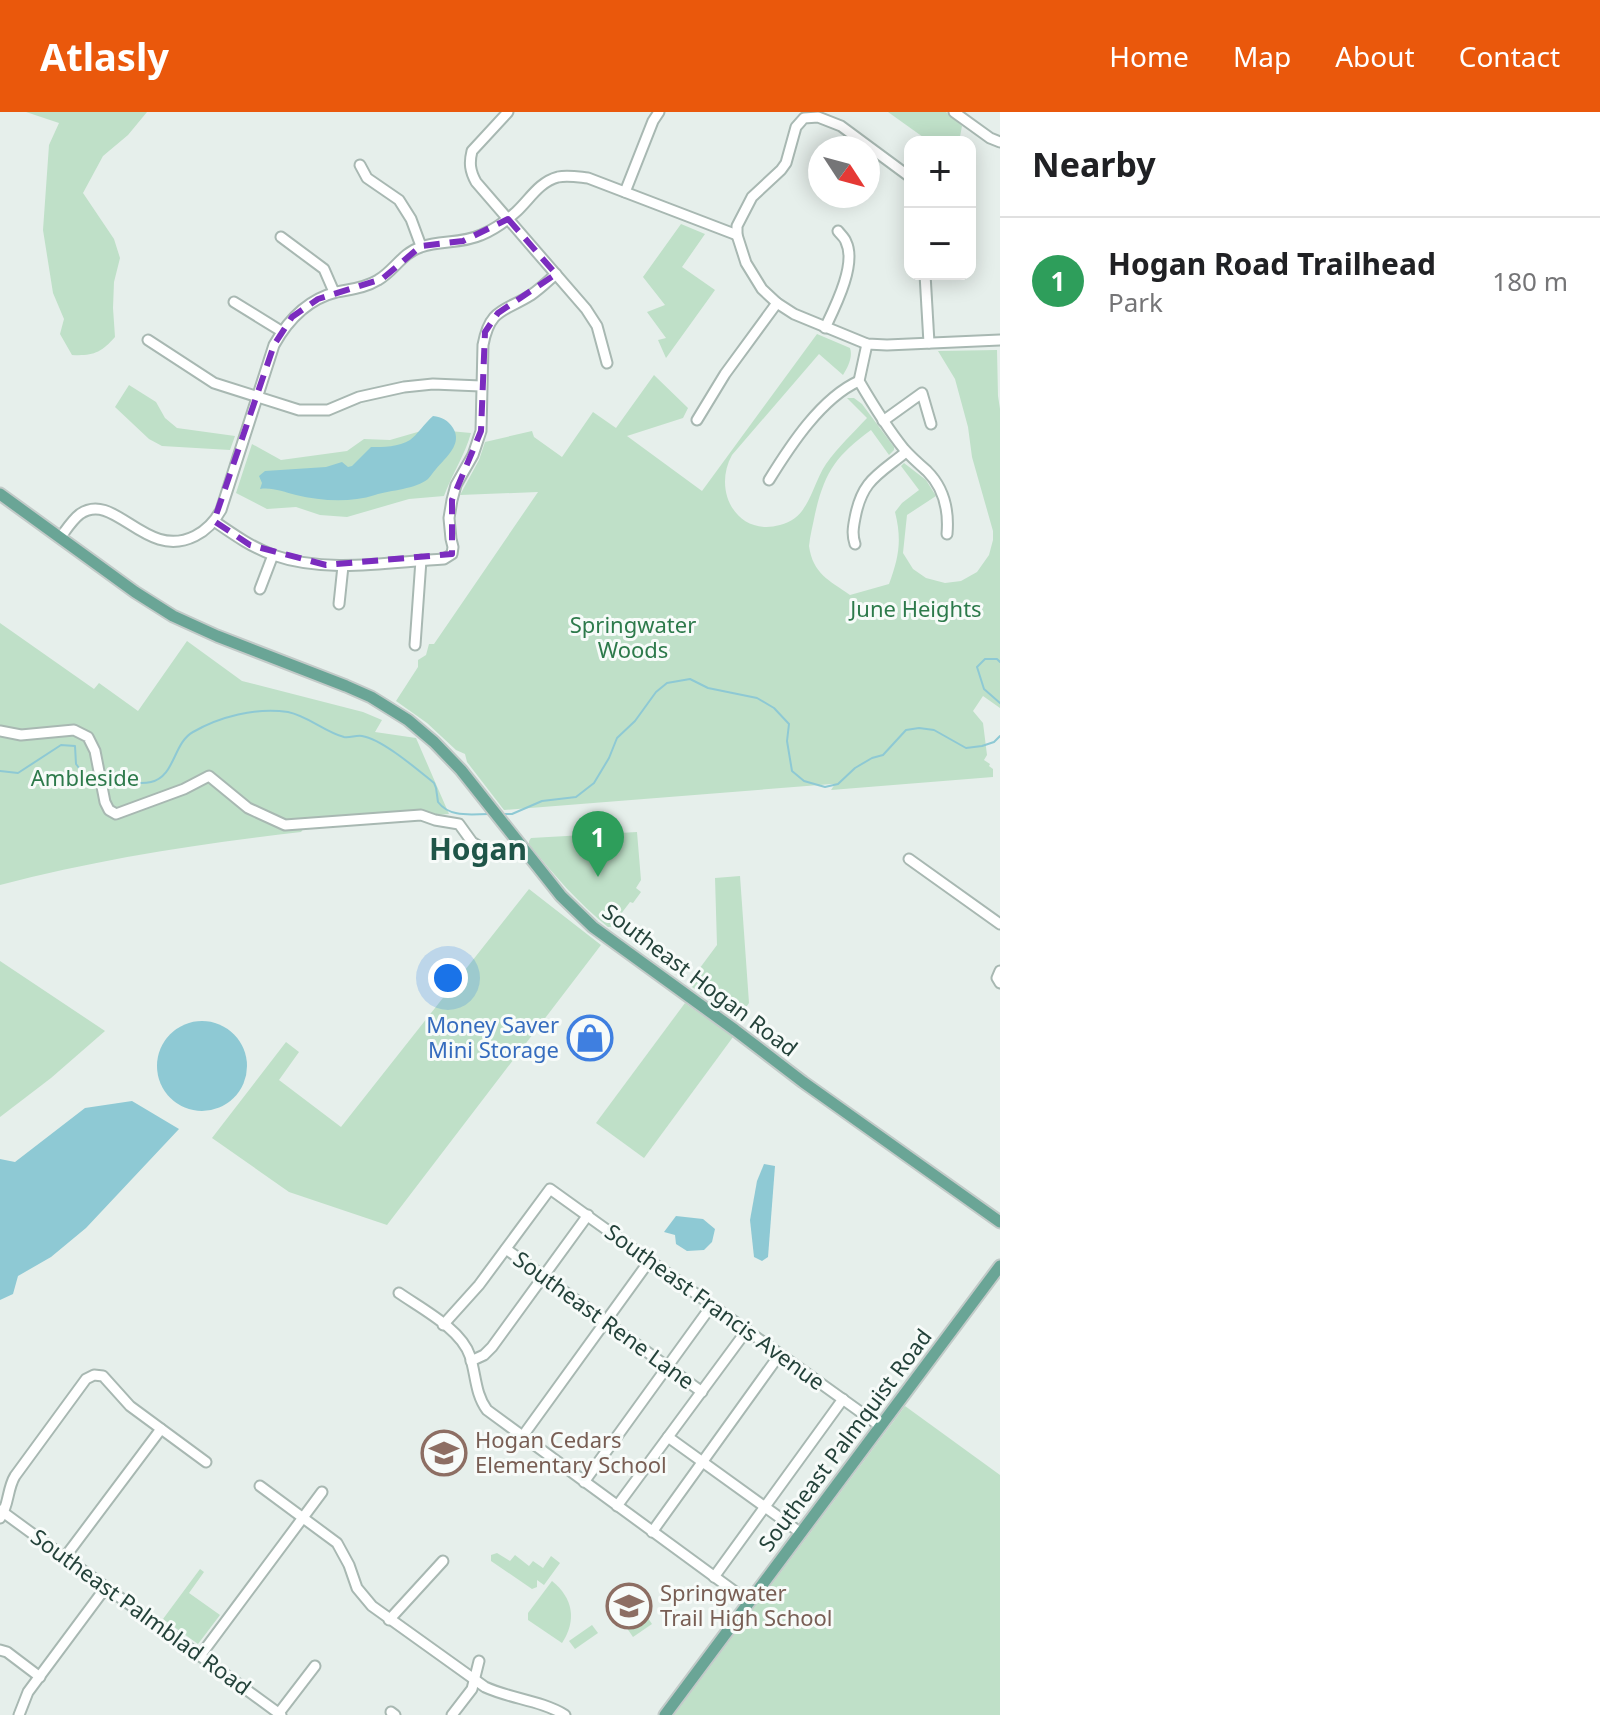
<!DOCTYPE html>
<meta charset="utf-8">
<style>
:root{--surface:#fff;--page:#f2f2f2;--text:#202124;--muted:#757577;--line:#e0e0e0;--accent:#ea580c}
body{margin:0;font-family:"Noto Sans",sans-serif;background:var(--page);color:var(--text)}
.controls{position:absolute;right:24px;top:24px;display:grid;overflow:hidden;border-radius:16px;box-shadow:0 4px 20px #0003}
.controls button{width:72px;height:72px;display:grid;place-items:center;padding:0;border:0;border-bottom:2px solid var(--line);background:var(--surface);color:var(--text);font:40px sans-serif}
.compass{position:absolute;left:808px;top:24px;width:72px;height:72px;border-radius:50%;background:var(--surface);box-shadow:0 4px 20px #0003;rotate:126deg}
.you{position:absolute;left:448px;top:866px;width:28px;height:28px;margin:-20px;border:6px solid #fff;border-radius:50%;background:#1a73e8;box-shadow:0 0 0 12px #1a73e833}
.badge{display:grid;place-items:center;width:52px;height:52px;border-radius:50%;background:var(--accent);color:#fff;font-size:26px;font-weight:700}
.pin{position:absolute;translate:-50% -66px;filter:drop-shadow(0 2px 4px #0008)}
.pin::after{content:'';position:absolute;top:42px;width:28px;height:24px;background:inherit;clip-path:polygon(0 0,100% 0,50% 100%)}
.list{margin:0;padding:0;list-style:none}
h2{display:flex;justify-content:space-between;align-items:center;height:104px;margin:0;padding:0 32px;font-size:34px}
h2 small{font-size:26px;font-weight:400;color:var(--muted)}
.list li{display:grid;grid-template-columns:52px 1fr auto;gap:24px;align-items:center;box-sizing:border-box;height:128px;padding:0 32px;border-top:2px solid var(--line)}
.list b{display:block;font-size:30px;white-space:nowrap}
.list p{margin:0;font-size:26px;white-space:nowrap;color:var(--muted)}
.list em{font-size:26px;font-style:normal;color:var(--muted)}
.map{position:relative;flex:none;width:1000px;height:1603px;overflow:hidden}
header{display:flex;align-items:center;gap:48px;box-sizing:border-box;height:112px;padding:0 40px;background:var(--accent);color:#fff}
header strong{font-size:38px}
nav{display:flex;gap:44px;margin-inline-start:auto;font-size:28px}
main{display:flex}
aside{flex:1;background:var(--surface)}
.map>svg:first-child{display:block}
.green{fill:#bfe0c8}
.water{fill:#8ec9d4}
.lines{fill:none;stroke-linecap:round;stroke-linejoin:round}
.stream{stroke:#8ec9d4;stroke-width:2}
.minor-casing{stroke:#a8b8b2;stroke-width:13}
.major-casing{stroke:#c2cac8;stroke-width:15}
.minor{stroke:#fff;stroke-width:9}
.major{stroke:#6aa596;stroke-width:11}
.marked{fill:none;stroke:#7b2cbf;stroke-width:6;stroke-dasharray:16 10;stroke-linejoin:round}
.labels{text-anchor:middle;stroke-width:6;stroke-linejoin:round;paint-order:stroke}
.park-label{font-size:22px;fill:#2d7a4b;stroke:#f7fbf9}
.street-label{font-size:22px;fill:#24423a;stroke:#f7fbf9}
.shop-label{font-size:22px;fill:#366cbe;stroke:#f7fbf9;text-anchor:end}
.education-label{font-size:22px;fill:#785e54;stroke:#f7fbf9;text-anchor:start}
.district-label{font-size:30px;font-weight:bold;fill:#1f5548;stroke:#f7fbf9}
</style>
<header>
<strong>Atlasly</strong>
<nav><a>Home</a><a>Map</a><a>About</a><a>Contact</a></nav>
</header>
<main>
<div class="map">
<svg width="1000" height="1603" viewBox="0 0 1000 1603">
<rect width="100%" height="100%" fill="#e6efeb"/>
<g class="green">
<path d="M26,0H147L128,23L103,44L83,81L114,127L120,146L114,170L113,196L115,225C101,241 93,244 72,243L60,222L64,207L53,181L43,118L49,33L59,11Z"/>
<path d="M888,0H946L962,14L959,30H930Z"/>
<path d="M681,112L705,122L682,155L715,178L666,246L658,228L666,226L647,200L665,193L643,165Z"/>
<path d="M817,222L850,236C853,245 848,255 843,263L819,242L732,343C712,379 737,425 780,413C810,406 811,374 826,352C838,335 853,321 867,306L847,286H854L862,292L894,335V338L889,343L871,318C836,344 825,359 815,402C813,413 810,423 809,434C813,462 829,468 850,483L889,472C899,445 902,428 895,400L902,391L919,378L901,354L904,351L926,368L936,384L907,403L903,441L913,457L926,466L945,471L961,469L977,460L989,443L993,428V419L972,345L968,315L955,267L938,239L997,238L998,284L1000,297V596L983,584L973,599L983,611L987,643L984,648L990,652L989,654L993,657V665L831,678L835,672H832L504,698L467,650L465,642L456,638L427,611L396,589L418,555V548L426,543L429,532H434L538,380L460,383L479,348L485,330L532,319L534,325L562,345L593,300L616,316L654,263L688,296L683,306L627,324L702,379Z"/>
<path d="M129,273L156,290L165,306L177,316L235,324L230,338L162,334L149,327L115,295Z"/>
<path d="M428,317L471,321C465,343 452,362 444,384L409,387L347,405L320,403L296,395L267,397L236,381L252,332L281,348L347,339L364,327L390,328Z"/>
<path d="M0,511L94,577L99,571L138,599L187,529L242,569L363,600L382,608L375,620L416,626L449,702L306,714L301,720C199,732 99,747 0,773Z"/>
<path d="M637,720L641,768L636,776L641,780L633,791L630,790L611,815H608C578,791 554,763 529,732V729L531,726Z"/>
<path d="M740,764L749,891L737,908L688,872L717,833L715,766Z"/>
<path d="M529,777L601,833L387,1113L289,1080L212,1026L286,930L299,940L279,968L341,1015Z"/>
<path d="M0,849L105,919L51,966L0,1005Z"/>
<path d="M685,891L733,925L644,1046L596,1011Z"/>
<path d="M905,1294L1000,1363V1603H674Z"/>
<path d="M497,1441L510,1449L515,1443L529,1454L533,1449L543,1456L551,1444L560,1451L544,1473L537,1468V1475L532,1477L491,1449V1443Z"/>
<path d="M200,1457L204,1460L189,1481L220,1503L198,1532L163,1507Z"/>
<path d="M552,1469C573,1486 577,1508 562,1531L528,1508V1501Z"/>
<path d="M643,1499L652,1512L633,1525L624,1512Z"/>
<path d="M592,1513L598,1521L575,1537L569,1529Z"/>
</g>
<g class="water">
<path d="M433,304C442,305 448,308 453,316C463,332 446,345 436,357C433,360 431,364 428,367C416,377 391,378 375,383C350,391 321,389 296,383C284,380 272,375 260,377L262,371L259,364L265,359L326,355L342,350L348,355L352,354L371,335C383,335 399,335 410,328C417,323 425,311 433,304Z"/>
<circle cx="202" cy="954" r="45"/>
<path d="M132,989L179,1017L86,1116L51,1145L18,1164L13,1182L0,1188V1047L15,1050L85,996Z"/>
<path d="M764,1052L775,1054L768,1145L762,1149L754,1145L750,1108L757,1069Z"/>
<path d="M676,1104L703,1107L715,1117L712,1130L704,1138L687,1139L676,1132L675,1123L664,1120Z"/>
</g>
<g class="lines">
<g class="stream">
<path d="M1000,550L997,547H985L977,555L984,577L1000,591"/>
<path d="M0,659L18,661L61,633L75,634L76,652L85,664H96"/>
<path d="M103,664C118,666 135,674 151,670C175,665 173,631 193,620C219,605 256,595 288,600C308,604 325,620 344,625C350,626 356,623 362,624C382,627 418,658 434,671L436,676L438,690C450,706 471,702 489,702"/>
<path d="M503,702H512L542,689L576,685L594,671L609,646L617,626L635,609L656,580L667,571L690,567L708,576L757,586L774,596L789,612L787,629L792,659L804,669L825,675L838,672L855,656L872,646L883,643L906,618L919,616L934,618L966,636L982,634L994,630L1000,624"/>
</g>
<g class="minor-casing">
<g id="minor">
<path d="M508,0L472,39C469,51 470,59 476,70L586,197L597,214L607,251"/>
<path d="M954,0L990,26L1000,30"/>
<path d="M360,53L367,66L399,88L411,107L421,134"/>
<path d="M910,65L841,14L818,5L804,6L796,15L786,51L781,58L752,85L737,114V123L746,151L762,177L777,191L794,202L867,232L887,233L1000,228"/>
<path d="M625,80L653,9L659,0"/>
<path d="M281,125L324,157L334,180"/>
<path d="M925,162L929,231"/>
<path d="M234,190L281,219"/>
<path d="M825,216C835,195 857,152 846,130C845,126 841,123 838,119"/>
<path d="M148,228L214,271L299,298H328L359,285L404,275L433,272L481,274"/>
<path d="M867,232L859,269C873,293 887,316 904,337C911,345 919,352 927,359C944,376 949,399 947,422"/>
<path d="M697,308L725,262L777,191"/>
<path d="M883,309L922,281L931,312"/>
<path d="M769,368C790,334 821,286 859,269"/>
<path d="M214,409C233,422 251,435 273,443C327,462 389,450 444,447L452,442L453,435L451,427L449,406L452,388L456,373L473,343L481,319L483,233C490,196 504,200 531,183C540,177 548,169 556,162"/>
<path d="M60,426C66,418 72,408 80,402C115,378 145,449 195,424C207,418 215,409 221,398L274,233C288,208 308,187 337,180C351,177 365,176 378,168C394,159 402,141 421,135C440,128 461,132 481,123C493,118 506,109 516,100C530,87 539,70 558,65C568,63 578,65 588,66L737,123"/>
<path d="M855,432C852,423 853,416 855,406C862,368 878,363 906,340"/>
<path d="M260,477L273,443"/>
<path d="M339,492L343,454"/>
<path d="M415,533L421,448"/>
<path d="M0,619L21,623L74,618L88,625L95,639L105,690L109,698L116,702L184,677L209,664L248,696L285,713L421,703L435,708L459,712L472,730L495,744L506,743L522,734"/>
<path d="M909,747L1000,812"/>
<path d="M1000,859L997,866L1000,871"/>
<path d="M506,1137L702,1280"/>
<path d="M399,1181C422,1197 461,1217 470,1244C476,1262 475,1282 487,1298L749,1490"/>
<path d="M443,1213L479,1173L550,1077L880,1314"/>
<path d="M471,1249L484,1243L492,1235L588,1103"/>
<path d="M522,1325L650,1148"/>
<path d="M668,1325L801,1421"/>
<path d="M584,1370L712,1193"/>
<path d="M260,1374L337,1431L349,1453L357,1476L372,1494L485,1575C511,1587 540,1588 565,1603"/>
<path d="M617,1394L747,1218"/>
<path d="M0,1398L281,1603"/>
<path d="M0,1406C9,1394 7,1377 15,1364L86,1267L94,1263L103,1264L130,1294L206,1350"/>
<path d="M652,1420L780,1242"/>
<path d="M65,1445L161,1317"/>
<path d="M714,1465L843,1287"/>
<path d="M389,1508L443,1449"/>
<path d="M0,1538L7,1540L40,1565"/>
<path d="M200,1544L322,1380"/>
<path d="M391,1600L395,1603"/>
<path d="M279,1601L315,1554"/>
<path d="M19,1603L28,1580L106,1475"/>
<path d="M452,1603L472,1577L479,1549"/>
</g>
</g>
<g class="major-casing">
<g id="major">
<path d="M0,382L135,480L173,504L217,524L346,574L371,585L408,608L434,630L461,658L561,784L593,815L735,918L803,970L1000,1110"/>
<path d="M665,1603L1000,1154"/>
</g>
</g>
<use href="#minor" class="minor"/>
<use href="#major" class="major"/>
</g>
<path class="marked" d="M508,107L556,162L498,201L485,220L481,319L452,388V442L326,453L250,433L214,409L274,233L292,205L318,187L382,167L421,134L463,129Z"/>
<defs>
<g id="shop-ring" transform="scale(2.3)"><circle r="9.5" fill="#f7fbf9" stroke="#3f7fe0" stroke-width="1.5"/><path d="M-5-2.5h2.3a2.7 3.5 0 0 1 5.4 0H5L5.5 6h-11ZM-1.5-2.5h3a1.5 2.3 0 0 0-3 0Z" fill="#3f7fe0"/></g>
<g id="school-ring" transform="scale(2.3)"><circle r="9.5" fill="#f7fbf9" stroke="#8d6e63" stroke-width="1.5"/><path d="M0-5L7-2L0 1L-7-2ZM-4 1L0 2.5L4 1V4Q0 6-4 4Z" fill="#8d6e63"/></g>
</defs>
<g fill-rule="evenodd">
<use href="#shop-ring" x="590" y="926"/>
<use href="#school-ring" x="444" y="1341"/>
<use href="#school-ring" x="629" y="1494"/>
</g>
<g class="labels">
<g class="park-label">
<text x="916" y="505">June Heights</text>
<text x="633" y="521">Springwater<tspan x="633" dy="25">Woods</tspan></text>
<text x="85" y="674">Ambleside</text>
</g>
<g class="street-label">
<text transform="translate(700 868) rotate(37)" y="8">Southeast Hogan Road</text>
<text transform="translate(715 1195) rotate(36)" y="8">Southeast Francis Avenue</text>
<text transform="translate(604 1208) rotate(36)" y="8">Southeast Rene Lane</text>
<text transform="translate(845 1328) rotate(-53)" y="8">Southeast Palmquist Road</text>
<text transform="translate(141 1500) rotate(36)" y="8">Southeast Palmblad Road</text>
</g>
<g class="shop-label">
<text x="559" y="921">Money Saver<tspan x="559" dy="25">Mini Storage</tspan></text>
</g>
<g class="education-label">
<text x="475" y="1336">Hogan Cedars<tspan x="475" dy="25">Elementary School</tspan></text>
<text x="660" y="1489">Springwater<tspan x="660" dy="25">Trail High School</tspan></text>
</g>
<g class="district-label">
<text x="478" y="748">Hogan</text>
</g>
</g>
</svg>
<div class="controls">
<button>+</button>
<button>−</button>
</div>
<svg class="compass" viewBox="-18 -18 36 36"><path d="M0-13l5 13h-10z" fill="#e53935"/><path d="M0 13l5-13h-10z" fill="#757577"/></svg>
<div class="you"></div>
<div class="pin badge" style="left:598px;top:765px;background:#2e9e5b">1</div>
</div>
<aside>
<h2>Nearby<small></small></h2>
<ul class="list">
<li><span class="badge" style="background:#2e9e5b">1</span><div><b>Hogan Road Trailhead</b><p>Park</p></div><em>180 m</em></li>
</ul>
</aside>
</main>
